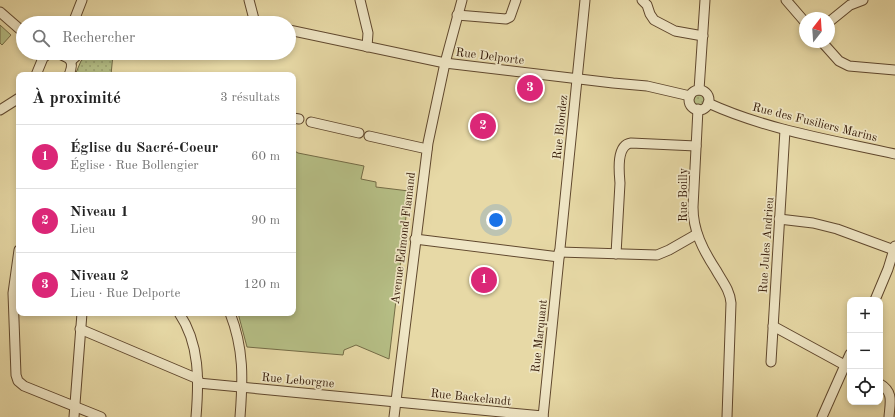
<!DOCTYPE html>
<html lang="fr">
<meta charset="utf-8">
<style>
:root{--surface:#fff;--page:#f6f6f6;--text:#222;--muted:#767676;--line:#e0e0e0;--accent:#db2777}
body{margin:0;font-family:"Old Standard TT",serif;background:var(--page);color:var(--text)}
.controls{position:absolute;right:12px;bottom:12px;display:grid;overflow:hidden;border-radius:8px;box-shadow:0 2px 6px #0003}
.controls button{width:36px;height:36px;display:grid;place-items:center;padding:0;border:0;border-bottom:1px solid var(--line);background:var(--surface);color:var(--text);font:20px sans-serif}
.compass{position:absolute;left:799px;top:12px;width:36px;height:36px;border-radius:50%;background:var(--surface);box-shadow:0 2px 6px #0003;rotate:17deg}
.you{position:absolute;left:496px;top:220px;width:14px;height:14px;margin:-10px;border:3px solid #fff;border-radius:50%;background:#1a73e8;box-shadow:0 0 0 6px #1a73e833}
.badge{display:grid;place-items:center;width:26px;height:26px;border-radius:50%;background:var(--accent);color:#fff;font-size:13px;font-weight:700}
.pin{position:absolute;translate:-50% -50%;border:2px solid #fff;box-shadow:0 1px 4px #0006}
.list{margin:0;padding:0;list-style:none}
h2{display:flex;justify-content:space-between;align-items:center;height:52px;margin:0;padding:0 16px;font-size:17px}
h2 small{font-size:13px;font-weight:400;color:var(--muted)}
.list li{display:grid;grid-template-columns:26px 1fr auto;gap:12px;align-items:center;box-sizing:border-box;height:64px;padding:0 16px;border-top:1px solid var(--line)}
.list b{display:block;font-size:15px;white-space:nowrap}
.list p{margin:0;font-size:13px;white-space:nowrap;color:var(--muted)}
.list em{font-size:13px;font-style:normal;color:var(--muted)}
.icon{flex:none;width:22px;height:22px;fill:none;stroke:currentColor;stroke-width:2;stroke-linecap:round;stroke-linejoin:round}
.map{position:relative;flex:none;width:895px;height:417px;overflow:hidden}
.search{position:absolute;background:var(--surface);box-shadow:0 2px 6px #0003;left:16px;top:16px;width:280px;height:44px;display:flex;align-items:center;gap:10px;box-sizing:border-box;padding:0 14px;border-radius:22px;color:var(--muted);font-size:15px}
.panel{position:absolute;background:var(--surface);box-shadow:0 2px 6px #0003;left:16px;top:72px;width:280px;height:244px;border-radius:8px}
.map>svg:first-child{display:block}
.grass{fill:url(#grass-dots);stroke:#746c46}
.garden{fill:#b6bf86;stroke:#746c46}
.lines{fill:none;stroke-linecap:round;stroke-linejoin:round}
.minor-casing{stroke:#60482e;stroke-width:11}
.minor{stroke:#efe6c5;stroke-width:9}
.labels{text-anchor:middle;stroke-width:3.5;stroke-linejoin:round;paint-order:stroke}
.street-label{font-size:12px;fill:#331806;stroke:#efe6c5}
</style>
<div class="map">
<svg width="895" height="417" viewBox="0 0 895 417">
<defs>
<pattern id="grass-dots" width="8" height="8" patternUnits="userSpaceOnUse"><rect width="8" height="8" fill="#b6bf86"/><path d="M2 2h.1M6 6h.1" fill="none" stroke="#9da372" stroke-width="1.8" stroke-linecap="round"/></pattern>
</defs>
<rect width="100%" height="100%" fill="#e7d9a6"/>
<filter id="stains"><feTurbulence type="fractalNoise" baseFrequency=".005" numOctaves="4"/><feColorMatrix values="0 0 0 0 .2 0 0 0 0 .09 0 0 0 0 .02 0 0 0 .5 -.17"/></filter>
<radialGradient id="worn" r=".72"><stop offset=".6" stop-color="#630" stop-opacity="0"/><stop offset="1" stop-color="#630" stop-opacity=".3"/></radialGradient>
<g class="grass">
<path d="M90,53H117L113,54L111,75H75L81,61Z"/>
<circle cx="699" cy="100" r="5.5"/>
</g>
<g class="garden">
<path d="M0,25L11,35L2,45L0,43Z"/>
<path d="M293,150L298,153L364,166L361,179L376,182V187L409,191L389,359L356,345L344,350L343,355L247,347L238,313H293Z"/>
</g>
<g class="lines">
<g class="minor-casing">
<g id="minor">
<path d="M249,0L255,23"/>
<path d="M360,0L368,33L367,47"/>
<path d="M642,0L647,5L650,14L654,20L675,31L703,36"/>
<path d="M786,0L805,22"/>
<path d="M0,12L23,32"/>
<path d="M457,15L506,19L510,17L516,0"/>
<path d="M829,22L850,5L863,0"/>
<path d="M75,23V18L82,0"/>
<path d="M201,23H226"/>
<path d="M289,30L445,63L613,83L647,86L690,96"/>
<path d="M822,42L839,61L849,66L895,70"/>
<path d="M57,53C70,58 75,60 69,75"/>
<path d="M71,61L80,53"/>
<path d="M36,75L43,58L49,53"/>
<path d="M699,90L705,0"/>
<circle cx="699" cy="100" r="10"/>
<path d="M708,103C767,130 832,140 895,154"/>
<path d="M698,109L693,207C693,231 703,250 716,270C722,281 730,290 731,303L727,417"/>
<path d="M0,110L19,98"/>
<path d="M293,118L299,119"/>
<path d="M311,122L359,133"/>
<path d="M369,136L427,149"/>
<path d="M779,219L813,223L837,229L894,250"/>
<path d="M415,239L559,257"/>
<path d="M19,250L13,293L16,375L18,381L24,386L101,417"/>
<path d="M559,252L657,255L669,250L697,234"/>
<path d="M616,254L620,183C619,172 616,145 631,143L696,146"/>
<path d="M875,300L888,269L895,246"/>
<path d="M179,313C200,344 199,381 196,417"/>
<path d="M230,313C244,349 243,379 240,417"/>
<path d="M773,326L850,368"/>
<path d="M80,329L198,379"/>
<path d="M771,362L785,130"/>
<path d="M198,383L543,416"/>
<path d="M880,384C894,392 890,403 889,417"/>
<path d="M74,417L82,313"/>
<path d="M394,417L428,143L445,63L462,0"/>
<path d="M543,417L585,0"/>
<path d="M822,417L850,354"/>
</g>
</g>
<use href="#minor" class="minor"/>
</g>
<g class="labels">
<g class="street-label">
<text transform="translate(490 56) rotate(7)" y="4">Rue Delporte</text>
<text transform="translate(815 122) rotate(14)" y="4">Rue des Fusiliers Marins</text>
<text transform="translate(560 127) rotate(-84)" y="4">Rue Blondez</text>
<text transform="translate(683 195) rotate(-90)" y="4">Rue Boilly</text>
<text transform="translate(403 238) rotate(-83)" y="4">Avenue Edmond Flamand</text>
<text transform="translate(766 245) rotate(-86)" y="4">Rue Jules Andrieu</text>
<text transform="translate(539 336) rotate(-84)" y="4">Rue Marquant</text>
<text transform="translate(298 380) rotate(5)" y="4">Rue Leborgne</text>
<text transform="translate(471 397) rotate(6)" y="4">Rue Backelandt</text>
</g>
</g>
<rect width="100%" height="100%" filter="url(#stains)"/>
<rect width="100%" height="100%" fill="url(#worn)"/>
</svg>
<div class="controls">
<button>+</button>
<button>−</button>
<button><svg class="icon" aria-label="locate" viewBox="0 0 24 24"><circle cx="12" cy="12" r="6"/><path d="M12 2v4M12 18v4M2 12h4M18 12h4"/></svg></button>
</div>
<svg class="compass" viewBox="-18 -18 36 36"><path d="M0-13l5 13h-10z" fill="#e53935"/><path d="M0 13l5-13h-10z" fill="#767676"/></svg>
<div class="you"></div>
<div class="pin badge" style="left:484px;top:280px">1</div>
<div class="pin badge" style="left:483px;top:126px">2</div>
<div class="pin badge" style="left:530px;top:88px">3</div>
<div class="search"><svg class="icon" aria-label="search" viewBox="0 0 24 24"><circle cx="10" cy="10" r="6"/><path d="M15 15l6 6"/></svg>Rechercher</div>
<section class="panel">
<h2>À proximité<small>3 résultats</small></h2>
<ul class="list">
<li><span class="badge">1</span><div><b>Église du Sacré-Coeur</b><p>Église · Rue Bollengier</p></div><em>60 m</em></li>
<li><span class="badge">2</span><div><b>Niveau 1</b><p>Lieu</p></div><em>90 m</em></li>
<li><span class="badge">3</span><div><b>Niveau 2</b><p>Lieu · Rue Delporte</p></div><em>120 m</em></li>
</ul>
</section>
</div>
